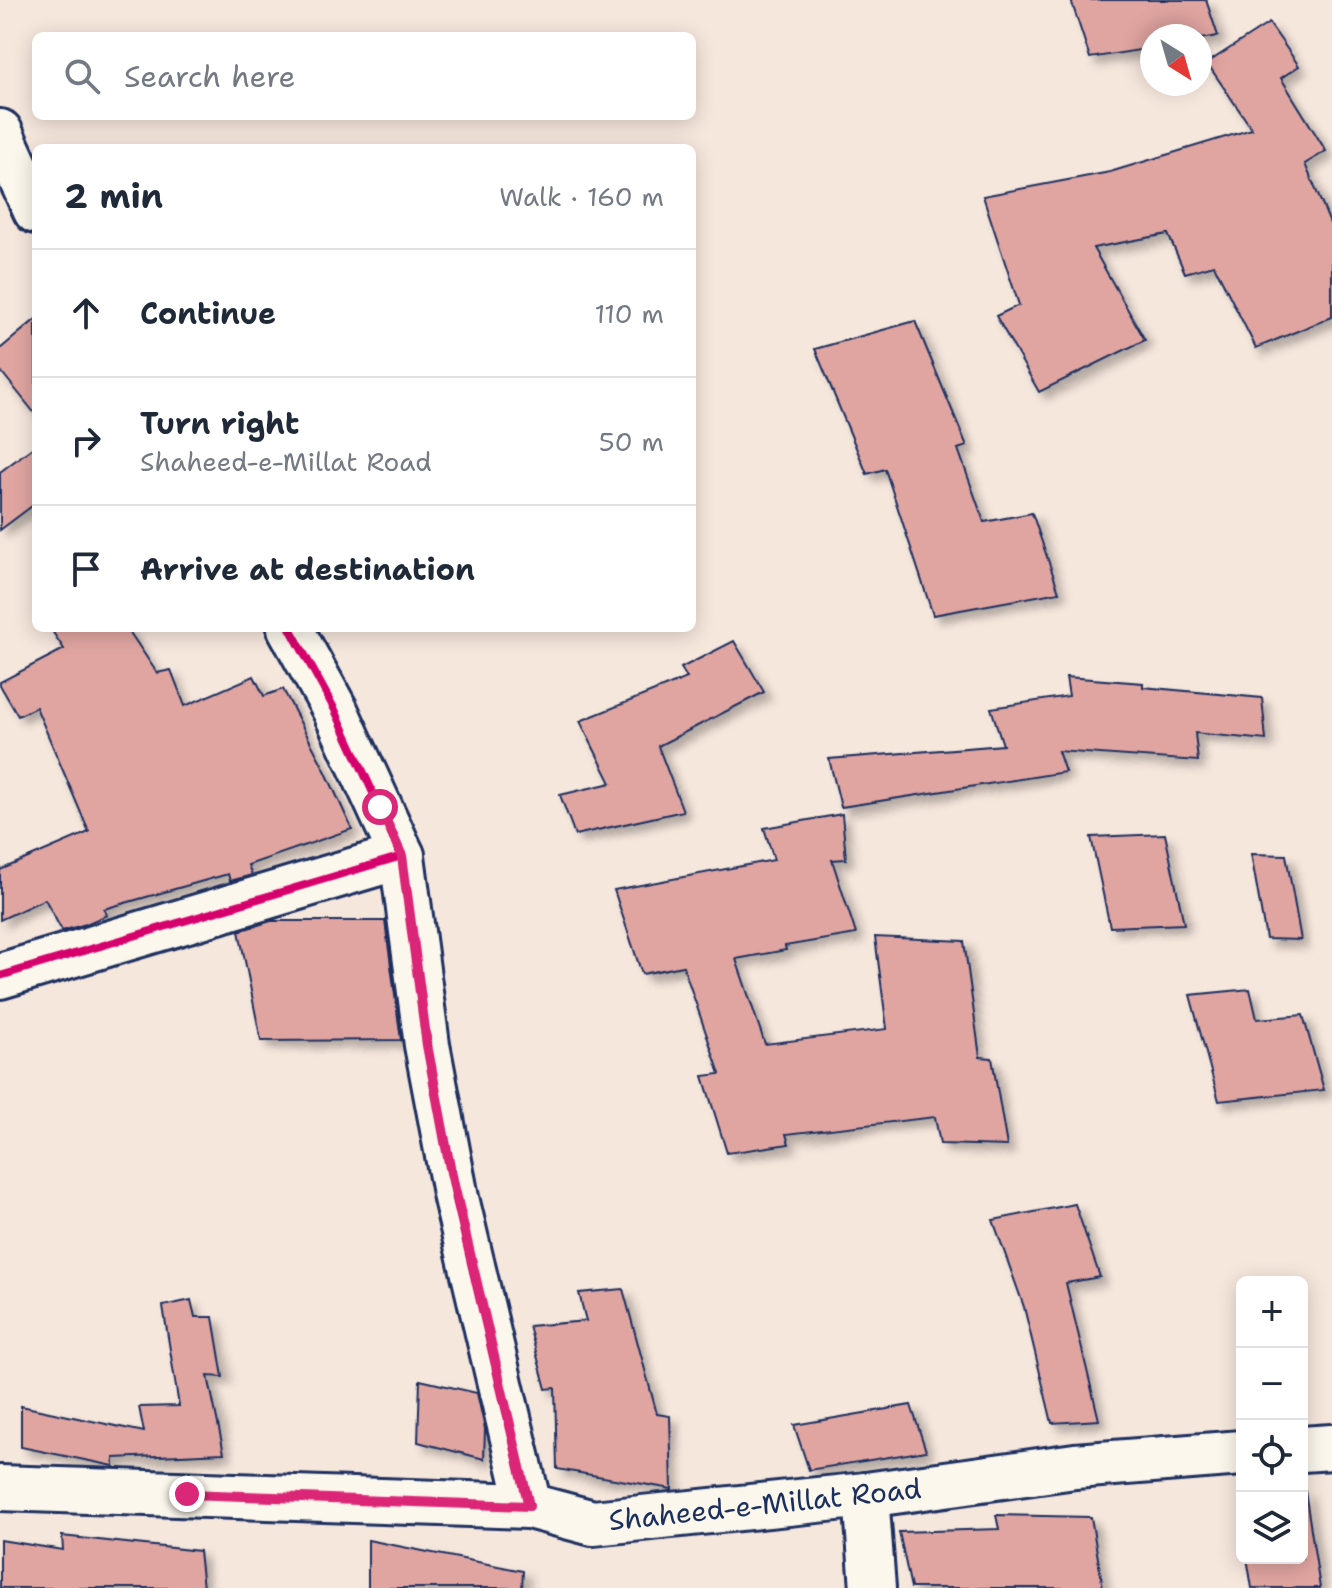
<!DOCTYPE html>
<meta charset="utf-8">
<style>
:root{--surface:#fff;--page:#f2f2f3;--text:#1f2937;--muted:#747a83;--line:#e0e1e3}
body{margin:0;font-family:"Shantell Sans",sans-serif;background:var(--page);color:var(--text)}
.controls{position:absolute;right:24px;bottom:24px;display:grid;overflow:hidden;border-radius:12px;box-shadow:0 4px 20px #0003}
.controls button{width:72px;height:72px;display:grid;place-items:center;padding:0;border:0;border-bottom:2px solid var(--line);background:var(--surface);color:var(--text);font:40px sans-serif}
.compass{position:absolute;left:1140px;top:24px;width:72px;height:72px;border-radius:50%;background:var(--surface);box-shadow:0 4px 20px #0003;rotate:143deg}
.stop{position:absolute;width:24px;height:24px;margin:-18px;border:6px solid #db2777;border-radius:50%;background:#fff}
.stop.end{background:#db2777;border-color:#fff;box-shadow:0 2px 8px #0008}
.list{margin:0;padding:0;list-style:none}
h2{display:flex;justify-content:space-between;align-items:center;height:104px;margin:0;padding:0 32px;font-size:34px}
h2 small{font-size:26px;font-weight:400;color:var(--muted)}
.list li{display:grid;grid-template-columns:52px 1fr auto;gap:24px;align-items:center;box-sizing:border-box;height:128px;padding:0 32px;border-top:2px solid var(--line)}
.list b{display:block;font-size:30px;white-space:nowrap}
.list p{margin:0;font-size:26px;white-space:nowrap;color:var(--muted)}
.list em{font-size:26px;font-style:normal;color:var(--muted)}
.icon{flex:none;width:44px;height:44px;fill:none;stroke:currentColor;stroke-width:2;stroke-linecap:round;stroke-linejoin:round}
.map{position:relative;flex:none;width:1332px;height:1588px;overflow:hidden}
.search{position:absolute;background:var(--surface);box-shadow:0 4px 20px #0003;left:32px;top:32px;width:664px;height:88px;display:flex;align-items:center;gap:20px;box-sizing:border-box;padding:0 28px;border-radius:12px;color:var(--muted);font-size:30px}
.panel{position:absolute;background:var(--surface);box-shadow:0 4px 20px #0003;left:32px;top:144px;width:664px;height:488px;border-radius:12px}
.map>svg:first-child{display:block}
.building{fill:#e0a5a1;stroke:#1b2f5e;stroke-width:2;filter:url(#shadow)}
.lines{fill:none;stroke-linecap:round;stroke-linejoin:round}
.street-casing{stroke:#1b2f5e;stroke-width:50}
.secondary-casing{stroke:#1b2f5e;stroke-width:50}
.street{stroke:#fbf7ec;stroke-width:44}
.secondary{stroke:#fbf7ec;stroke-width:44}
.cycleway-casing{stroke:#fbf7ec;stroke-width:13}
.cycleway{stroke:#d6006c;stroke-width:8}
.route{stroke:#db2777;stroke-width:10}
.labels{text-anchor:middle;stroke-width:6;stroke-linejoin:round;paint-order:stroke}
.street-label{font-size:28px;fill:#1b2f5e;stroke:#fbf7ec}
</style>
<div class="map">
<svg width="1332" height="1588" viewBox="0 0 1332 1588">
<defs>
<filter id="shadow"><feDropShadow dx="7" dy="7" stdDeviation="4" flood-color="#0004"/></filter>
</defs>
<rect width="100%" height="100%" fill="#f6e7dd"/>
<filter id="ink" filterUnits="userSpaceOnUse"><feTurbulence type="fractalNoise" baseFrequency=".0125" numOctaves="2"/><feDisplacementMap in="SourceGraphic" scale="16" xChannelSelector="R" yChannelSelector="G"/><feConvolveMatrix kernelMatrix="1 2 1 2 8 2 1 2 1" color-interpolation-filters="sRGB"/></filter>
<g filter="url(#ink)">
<g class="building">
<path d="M1071,0H1206L1218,36L1200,39V36H1152V48L1090,58Z"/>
<path d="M1269,23L1299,66L1281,78L1326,151L1305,164L1332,228V317L1256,348L1214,265L1185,273L1168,234L1093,248L1145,340L1039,392L996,316L1019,305L983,196L1110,172L1252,129L1207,63Z"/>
<path d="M36,319V415L0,370V349Z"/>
<path d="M915,321L967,446L958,449L984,522L1032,513L1059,592L933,615L885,469L867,474L815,349Z"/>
<path d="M36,445V503L0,530V472Z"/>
<path d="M50,628H127L157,673L171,670L185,706L254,676L264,696L283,689L324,768L352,829L248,865L252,875L230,881L228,874L104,909L107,915L86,924L62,931L45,899L0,920V870L89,832L36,707L18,716L0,685V682L64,649Z"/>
<path d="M734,641L764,692L658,746L683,811L575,835L560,795L611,783L580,721L687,678L681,668Z"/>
<path d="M1066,677L1143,683V687L1262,698L1266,740L1195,733L1198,761L1058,751L1065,772L841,807L829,759L1003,745L991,708L1069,696Z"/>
<path d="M842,814L846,859L832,860L856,934L785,946L786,950L736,959L765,1044L887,1029L875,937L964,941L980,1057L992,1058L1007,1146L940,1144L935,1117L786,1134L789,1144L727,1153L703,1076L720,1074L683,966L642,974L614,890L774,860L764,828Z"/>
<path d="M1165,834L1184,924L1110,927L1091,837Z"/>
<path d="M1251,854L1286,855L1301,940L1266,939Z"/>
<path d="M271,921H385L401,1040L261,1041L239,931Z"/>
<path d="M1250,989L1257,1019L1303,1015L1324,1090L1219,1101L1190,995Z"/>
<path d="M1075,1204L1100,1277L1066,1283L1099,1420L1052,1423L1024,1307L993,1220Z"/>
<path d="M623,1289L657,1414L670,1416L672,1489L557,1469L555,1388L546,1389L529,1326L586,1321L579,1293Z"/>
<path d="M191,1300L195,1317H213L223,1377L208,1376L224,1453L114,1458V1466L21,1447V1406L144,1432L139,1407L179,1406L163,1306Z"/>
<path d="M420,1380L477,1393L485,1429L484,1459L418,1442Z"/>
<path d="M911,1405L926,1451L809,1470L794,1425Z"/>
<path d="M1302,1491H1305L1320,1588H1252L1247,1558H1302Z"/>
<path d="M996,1515L1091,1517L1103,1588H911L899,1532L999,1529Z"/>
<path d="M62,1536L199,1551L203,1588H0V1540L63,1550Z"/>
<path d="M368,1540L523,1571L522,1588H368Z"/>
</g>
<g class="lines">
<g class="street-casing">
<g id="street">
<path d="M0,132L36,211"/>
<path d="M290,628L335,710L402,856L427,1045L456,1198L529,1506"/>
<path d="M0,976L402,856"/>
<path d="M866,1495L873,1588"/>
</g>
</g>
<g class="secondary-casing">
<g id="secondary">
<path d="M1302,1449L1332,1447"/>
<path d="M0,1488L529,1506L593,1523L866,1495L1075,1466L1242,1453"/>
</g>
</g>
<use href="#street" class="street"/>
<use href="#secondary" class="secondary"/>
<g class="cycleway-casing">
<g id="cycleway">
<path d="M290,628L335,710L402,856L427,1045L456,1198L529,1506"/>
<path d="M0,976L402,856"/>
</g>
</g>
<use href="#cycleway" class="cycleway"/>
</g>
</g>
<g class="lines" filter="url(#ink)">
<path class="route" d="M187,1494L529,1506L450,1168L427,1045L402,856L380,807"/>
</g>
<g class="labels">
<g class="street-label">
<text transform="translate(765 1504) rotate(-6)" y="10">Shaheed-e-Millat Road</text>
</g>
</g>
</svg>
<div class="controls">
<button>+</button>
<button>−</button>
<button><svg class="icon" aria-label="locate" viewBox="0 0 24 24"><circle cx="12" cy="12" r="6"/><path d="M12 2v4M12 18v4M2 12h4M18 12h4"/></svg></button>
<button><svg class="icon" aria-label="layers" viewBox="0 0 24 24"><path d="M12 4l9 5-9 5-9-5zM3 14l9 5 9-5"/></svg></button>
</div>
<svg class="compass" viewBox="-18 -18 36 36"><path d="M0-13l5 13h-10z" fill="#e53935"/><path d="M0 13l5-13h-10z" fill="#747a83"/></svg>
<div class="stop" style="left:380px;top:807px"></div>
<div class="stop end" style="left:187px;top:1494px"></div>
<div class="search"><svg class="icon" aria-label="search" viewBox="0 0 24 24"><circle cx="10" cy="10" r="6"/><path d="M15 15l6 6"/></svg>Search here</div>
<section class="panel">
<h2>2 min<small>Walk · 160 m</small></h2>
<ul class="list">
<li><svg class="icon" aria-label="ahead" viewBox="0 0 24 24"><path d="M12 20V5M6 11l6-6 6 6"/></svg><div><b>Continue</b></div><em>110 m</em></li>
<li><svg class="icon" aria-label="right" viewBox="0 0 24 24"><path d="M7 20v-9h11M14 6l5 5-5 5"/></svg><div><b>Turn right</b><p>Shaheed-e-Millat Road</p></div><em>50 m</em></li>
<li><svg class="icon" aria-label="arrive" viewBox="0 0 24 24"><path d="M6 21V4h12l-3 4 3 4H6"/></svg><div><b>Arrive at destination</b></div></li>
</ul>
</section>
</div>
